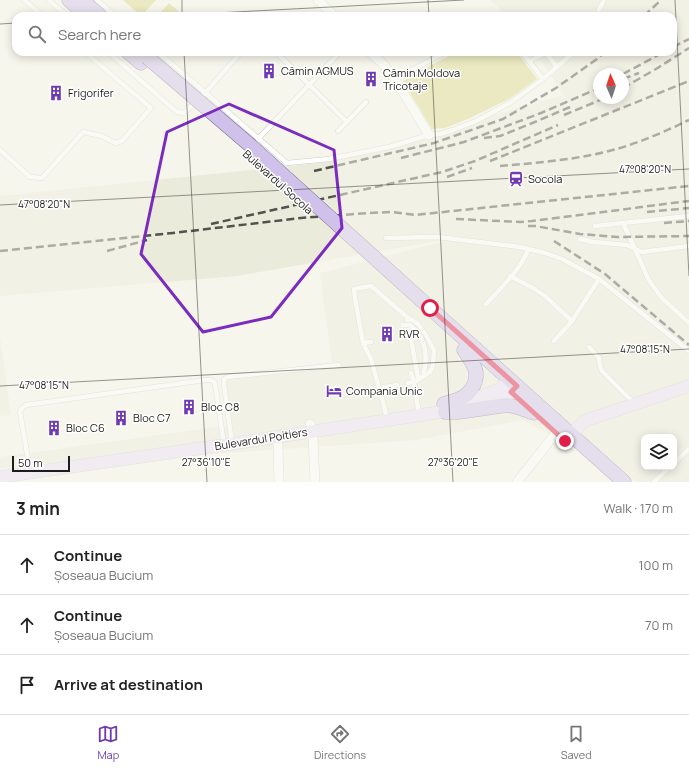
<!DOCTYPE html>
<meta charset="utf-8">
<style>
:root{--surface:#fff;--page:#f2f2f2;--text:#222;--muted:#767676;--line:#e0e0e0;--accent:#713ab0}
body{margin:0;font-family:Manrope,sans-serif;background:var(--page);color:var(--text)}
.controls{position:absolute;right:12px;bottom:12px;display:grid;overflow:hidden;border-radius:8px;box-shadow:0 2px 10px #0003}
.controls button{width:36px;height:36px;display:grid;place-items:center;padding:0;border:0;border-bottom:1px solid var(--line);background:var(--surface);color:var(--text);font:20px sans-serif}
.compass{position:absolute;left:593px;top:68px;width:36px;height:36px;border-radius:50%;background:var(--surface);box-shadow:0 2px 10px #0003;rotate:357deg}
.scale{position:absolute;left:12px;bottom:10px;width:58px;box-sizing:border-box;padding-left:4px;border:2px solid #1c1c19;border-top:0;font-size:11px;line-height:14px;white-space:nowrap;color:#1c1c19;-webkit-text-stroke:3px #fff;paint-order:stroke}
.stop{position:absolute;width:12px;height:12px;margin:-9px;border:3px solid #e11d48;border-radius:50%;background:#fff}
.stop.end{background:#e11d48;border-color:#fff;box-shadow:0 1px 4px #0008}
.list{margin:0;padding:0;list-style:none}
h2{display:flex;justify-content:space-between;align-items:center;height:52px;margin:0;padding:0 16px;font-size:17px}
h2 small{font-size:13px;font-weight:400;color:var(--muted)}
.list li{display:grid;grid-template-columns:26px 1fr auto;gap:12px;align-items:center;box-sizing:border-box;height:60px;padding:0 16px;border-top:1px solid var(--line)}
.list b{display:block;font-size:15px;white-space:nowrap}
.list p{margin:0;font-size:13px;white-space:nowrap;color:var(--muted)}
.list em{font-size:13px;font-style:normal;color:var(--muted)}
.icon{flex:none;width:22px;height:22px;fill:none;stroke:currentColor;stroke-width:2;stroke-linecap:round;stroke-linejoin:round}
.map{position:relative;flex:none;width:689px;height:482px;overflow:hidden}
.search{position:absolute;background:var(--surface);box-shadow:0 2px 10px #0003;left:12px;right:12px;top:12px;height:44px;display:flex;align-items:center;gap:10px;box-sizing:border-box;padding:0 14px;border-radius:12px;color:var(--muted);font-size:15px}
.sheet{height:232px;background:var(--surface)}
nav{display:flex;justify-content:space-around;align-items:center;box-sizing:border-box;height:56px;border-top:1px solid var(--line);background:var(--surface);font-size:11px;color:var(--muted)}
nav a{display:grid;justify-items:center;gap:2px}
nav .on{color:var(--accent)}
.map>svg:first-child{display:block}
.built{fill:#ebebdb;fill-rule:evenodd}
.green{fill:#dcda8c}
.lines{fill:none;stroke-linecap:round;stroke-linejoin:round}
.lane-casing{stroke:#cdcdc5;stroke-width:5.5}
.street-casing{stroke:#cdcdc5;stroke-width:10}
.secondary-casing{stroke:#cdcdc5;stroke-width:13}
.primary-casing{stroke:#7d6c98;stroke-width:15}
.lane{stroke:#fff;stroke-width:4.5}
.street{stroke:#fff;stroke-width:9}
.secondary{stroke:#e8e0f5;stroke-width:12}
.primary{stroke:#d0c1eb;stroke-width:14}
.rail{stroke:#52524e;stroke-width:2.5;stroke-dasharray:8 4;stroke-linecap:butt}
.lane-bridge-casing{stroke:#cdcdc5;stroke-width:5.5;stroke-linecap:butt}
.primary-bridge-casing{stroke:#7d6c98;stroke-width:15;stroke-linecap:butt}
.lane-bridge{stroke:#fff;stroke-width:4.5}
.primary-bridge{stroke:#d0c1eb;stroke-width:14}
.route{stroke:#e11d48;stroke-width:5}
.marked{fill:none;stroke:#7b2cbf;stroke-width:3;stroke-linejoin:round}
.ticks{fill:none;stroke:#1c1c19;stroke-width:1;stroke-opacity:0.45}
.labels{text-anchor:middle;stroke-width:3;stroke-linejoin:round;paint-order:stroke}
.poi-label{font-size:11px;fill:#1c1c19;stroke:#fff;text-anchor:start}
.street-label{font-size:11px;fill:#1c1c19;stroke:#fff}
.ticks-label{font-size:10px;text-anchor:middle;fill:#1c1c19;stroke:#fff;stroke-width:3;stroke-linejoin:round;paint-order:stroke}
</style>
<div class="map">
<svg width="689" height="482" viewBox="0 0 689 482">
<rect width="100%" height="100%" fill="#f5f5ec"/>
<g class="built">
<path d="M490,0H689V482H638L523,420L416,440L0,468V457L231,425L224,377L332,362L320,273L461,237L237,276L0,296V196L329,162L564,95L535,52H673V16H508ZM599,74H623V98H599ZM644,437H674V467H644Z"/>
<path d="M0,338L11,415L0,416Z"/>
</g>
<g class="green">
<path d="M123,0H156L141,16Z"/>
<path d="M169,3L184,16H157Z"/>
<path d="M455,52H517L537,79L509,99L470,118L445,128L432,129L403,81Z"/>
</g>
<g class="lines">
<g class="lane-casing">
<g id="lane">
<path d="M24,0L43,16"/>
<path d="M49,0L67,16"/>
<path d="M97,0L116,16"/>
<path d="M596,16L604,0"/>
<path d="M108,52L177,112L184,113L205,93L241,52"/>
<path d="M158,52L287,163L329,159L389,147L429,135L440,134L453,130L476,121L510,103L543,79L574,52"/>
<path d="M276,52L347,122"/>
<path d="M522,52L543,79"/>
<path d="M529,61L546,53L557,67"/>
<path d="M395,79L446,52"/>
<path d="M338,131L366,102"/>
<path d="M258,139L340,52"/>
<path d="M0,150L30,177L42,178L83,132L102,136L115,143L122,141L151,108L85,52"/>
<path d="M623,223L644,269L648,279L661,297L689,323"/>
<path d="M595,226L689,216"/>
<path d="M386,238L438,237L487,243L520,247L545,253L562,259L599,279L689,351"/>
<path d="M580,239L593,242L627,245L642,252L689,246"/>
<path d="M510,276L533,288L545,296L572,321"/>
<path d="M486,304C499,290 523,267 528,249"/>
<path d="M407,317L418,324L426,335L434,350L433,365L430,372L414,382L408,383"/>
<path d="M554,341L572,321L599,279"/>
<path d="M363,343L371,342"/>
<path d="M589,347L599,358L600,366L602,371L630,399L633,404"/>
<path d="M411,373L414,382L419,415"/>
<path d="M379,388L397,385"/>
<path d="M387,420L384,406L371,359L363,343L355,298L354,289L371,286L407,317L418,378"/>
<path d="M232,444L224,384V379L227,377L339,365"/>
<path d="M674,463L689,449"/>
<path d="M29,465L20,412L22,408L26,405L205,380H211L215,383L224,445"/>
<path d="M654,482L670,467"/>
</g>
</g>
<g class="street-casing">
<g id="street">
<path d="M318,0L334,16"/>
<path d="M370,52L383,64L395,79L429,135"/>
<path d="M310,424L313,439L315,482"/>
<path d="M277,437L278,446L279,482"/>
<path d="M517,482L556,433"/>
</g>
</g>
<g class="secondary-casing">
<g id="secondary">
<path d="M456,402L479,397L500,389L509,380"/>
<path d="M490,403C503,401 508,396 517,386"/>
<path d="M565,441L584,421L689,386"/>
<path d="M0,477L224,445L454,410"/>
</g>
</g>
<g class="primary-casing">
<g id="primary">
<path d="M69,0L87,16"/>
<path d="M82,0L100,16"/>
<path d="M128,52L141,63"/>
<path d="M430,308L624,482"/>
<path d="M444,404C449,402 455,401 459,399C469,395 477,384 476,373C475,365 469,357 464,350"/>
<path d="M445,412H458L507,405L517,407L534,413"/>
</g>
</g>
<use href="#lane" class="lane"/>
<use href="#street" class="street"/>
<use href="#secondary" class="secondary"/>
<use href="#primary" class="primary"/>
<g class="rail">
<path d="M644,16L661,0"/>
<path d="M673,47L689,39"/>
<path d="M623,74L664,52"/>
<path d="M623,79L639,73"/>
<path d="M623,88L656,69L689,48"/>
<path d="M564,115L605,98"/>
<path d="M484,138L500,136L530,124L570,107"/>
<path d="M401,158L464,142L541,113L599,88"/>
<path d="M490,161L689,81"/>
<path d="M500,166C536,163 573,160 609,151C637,144 664,132 689,120"/>
<path d="M314,171L434,143L503,119L556,88L597,59L605,52"/>
<path d="M447,177L472,168"/>
<path d="M647,212L689,208"/>
<path d="M456,219L521,222L532,221L689,201"/>
<path d="M664,223L689,221"/>
<path d="M211,224L442,172L475,161L558,125"/>
<path d="M528,226H535L580,234L617,237L689,236"/>
<path d="M554,241L605,274L689,345"/>
<path d="M0,251L173,233L301,218L368,213L392,212L415,215L689,186"/>
<path d="M107,251L147,240"/>
</g>
<g class="lane-bridge-casing">
<path id="lane-bridge" d="M403,325H410C425,337 428,354 424,372"/>
</g>
<g class="primary-bridge-casing">
<path id="primary-bridge" d="M147,57L251,146L430,308"/>
</g>
<use href="#lane-bridge" class="lane-bridge"/>
<use href="#primary-bridge" class="primary-bridge"/>
</g>
<g class="lines">
<path class="route" d="M430,308L517,386L511,392L565,441"/>
</g>
<path d="M0 0H689V482H0ZM229,104L334,150L342,228L271,317L203,332L141,254L167,132Z" fill="#f5f5ec" fill-opacity=".55" fill-rule="evenodd"/>
<path class="marked" d="M229,104L334,150L342,228L271,317L203,332L141,254L167,132Z"/>
<path class="ticks" d="M182,0V16M428,0L429,16M675,0L689,276M159,16L464,0M0,24L16,23M184,52L207,482M431,52L453,482M0,205L689,169M0,386L689,349"/>
<defs>
<g id="building-bare" transform="scale(1.2)"><path d="M-4-6H4V6H1V3H-1V6H-4ZM-2.5-4.3h1.7v1.8h-1.7ZM.8-4.3h1.7v1.8H.8ZM-2.5-1h1.7V.8h-1.7ZM.8-1h1.7V.8H.8Z" fill="#713ab0" stroke="#fff" stroke-width="2.5" paint-order="stroke"/></g>
<g id="station-bare" transform="scale(1.2)"><path d="M-3-6H3Q5-6 5-4V2Q5 4 3 4L4.5 6H3L1.5 4h-3L-3 6H-4.5L-3 4Q-5 4-5 2V-4Q-5-6-3-6ZM-3.5-4v3h7v-3ZM-3.5 1v1.5H-2V1ZM2 1v1.5H3.5V1Z" fill="#713ab0" stroke="#fff" stroke-width="2.5" paint-order="stroke"/></g>
<g id="hotel-bare" transform="scale(1.2)"><path d="M-6-4.5h1.5V1H6V5H4.5V3h-9V5H-6ZM-4 0a1.8 1.8 0 1 1 3.6 0ZM.5 0V-2.5h3Q6-2.5 6 0Z" fill="#713ab0" stroke="#fff" stroke-width="2.5" paint-order="stroke"/></g>
</defs>
<g fill-rule="evenodd">
<use href="#building-bare" x="269" y="71"/>
<use href="#building-bare" x="371" y="79"/>
<use href="#building-bare" x="56" y="93"/>
<use href="#station-bare" x="516" y="179"/>
<use href="#building-bare" x="387" y="334"/>
<use href="#hotel-bare" x="334" y="391"/>
<use href="#building-bare" x="189" y="407"/>
<use href="#building-bare" x="121" y="418"/>
<use href="#building-bare" x="54" y="428"/>
</g>
<g class="labels">
<g class="poi-label">
<text x="281" y="75">Cămin AGMUS</text>
<text x="383" y="77">Cămin Moldova<tspan x="383" dy="13">Tricotaje</tspan></text>
<text x="68" y="97">Frigorifer</text>
<text x="528" y="183">Socola</text>
<text x="399" y="338">RVR</text>
<text x="346" y="395">Compania Unic</text>
<text x="201" y="411">Bloc C8</text>
<text x="133" y="422">Bloc C7</text>
<text x="66" y="432">Bloc C6</text>
</g>
<g class="street-label">
<text transform="translate(278 182) rotate(42)" y="4">Bulevardul Socola</text>
<text transform="translate(261 439) rotate(-9)" y="4">Bulevardul Poitiers</text>
</g>
</g>
<g class="ticks-label">
<text x="645" y="173">47°08'20"N</text>
<text x="44" y="208">47°08'20"N</text>
<text x="645" y="353">47°08'15"N</text>
<text x="44" y="389">47°08'15"N</text>
<text x="206" y="466">27°36'10"E</text>
<text x="453" y="466">27°36'20"E</text>
</g>
</svg>
<div class="controls">
<button><svg class="icon" aria-label="layers" viewBox="0 0 24 24"><path d="M12 4l9 5-9 5-9-5zM3 14l9 5 9-5"/></svg></button>
</div>
<svg class="compass" viewBox="-18 -18 36 36"><path d="M0-13l5 13h-10z" fill="#e53935"/><path d="M0 13l5-13h-10z" fill="#767676"/></svg>
<div class="scale">50 m</div>
<div class="stop" style="left:430px;top:308px"></div>
<div class="stop end" style="left:565px;top:441px"></div>
<div class="search"><svg class="icon" aria-label="search" viewBox="0 0 24 24"><circle cx="10" cy="10" r="6"/><path d="M15 15l6 6"/></svg>Search here</div>
</div>
<section class="sheet">
<h2>3 min<small>Walk · 170 m</small></h2>
<ul class="list">
<li><svg class="icon" aria-label="ahead" viewBox="0 0 24 24"><path d="M12 20V5M6 11l6-6 6 6"/></svg><div><b>Continue</b><p>Șoseaua Bucium</p></div><em>100 m</em></li>
<li><svg class="icon" aria-label="ahead" viewBox="0 0 24 24"><path d="M12 20V5M6 11l6-6 6 6"/></svg><div><b>Continue</b><p>Șoseaua Bucium</p></div><em>70 m</em></li>
<li><svg class="icon" aria-label="arrive" viewBox="0 0 24 24"><path d="M6 21V4h12l-3 4 3 4H6"/></svg><div><b>Arrive at destination</b></div></li>
</ul>
</section>
<nav>
<a class="on"><svg class="icon" aria-label="map" viewBox="0 0 24 24"><path d="M3 6l6-2 6 2 6-2v14l-6 2-6-2-6 2zM9 4v14M15 6v14"/></svg>Map</a>
<a><svg class="icon" aria-label="directions" viewBox="0 0 24 24"><path d="M12 3l9 9-9 9-9-9zM9 14v-3h6M13 9l2 2-2 2"/></svg>Directions</a>
<a><svg class="icon" aria-label="saved" viewBox="0 0 24 24"><path d="M7 4h10v16l-5-4-5 4z"/></svg>Saved</a>
</nav>
